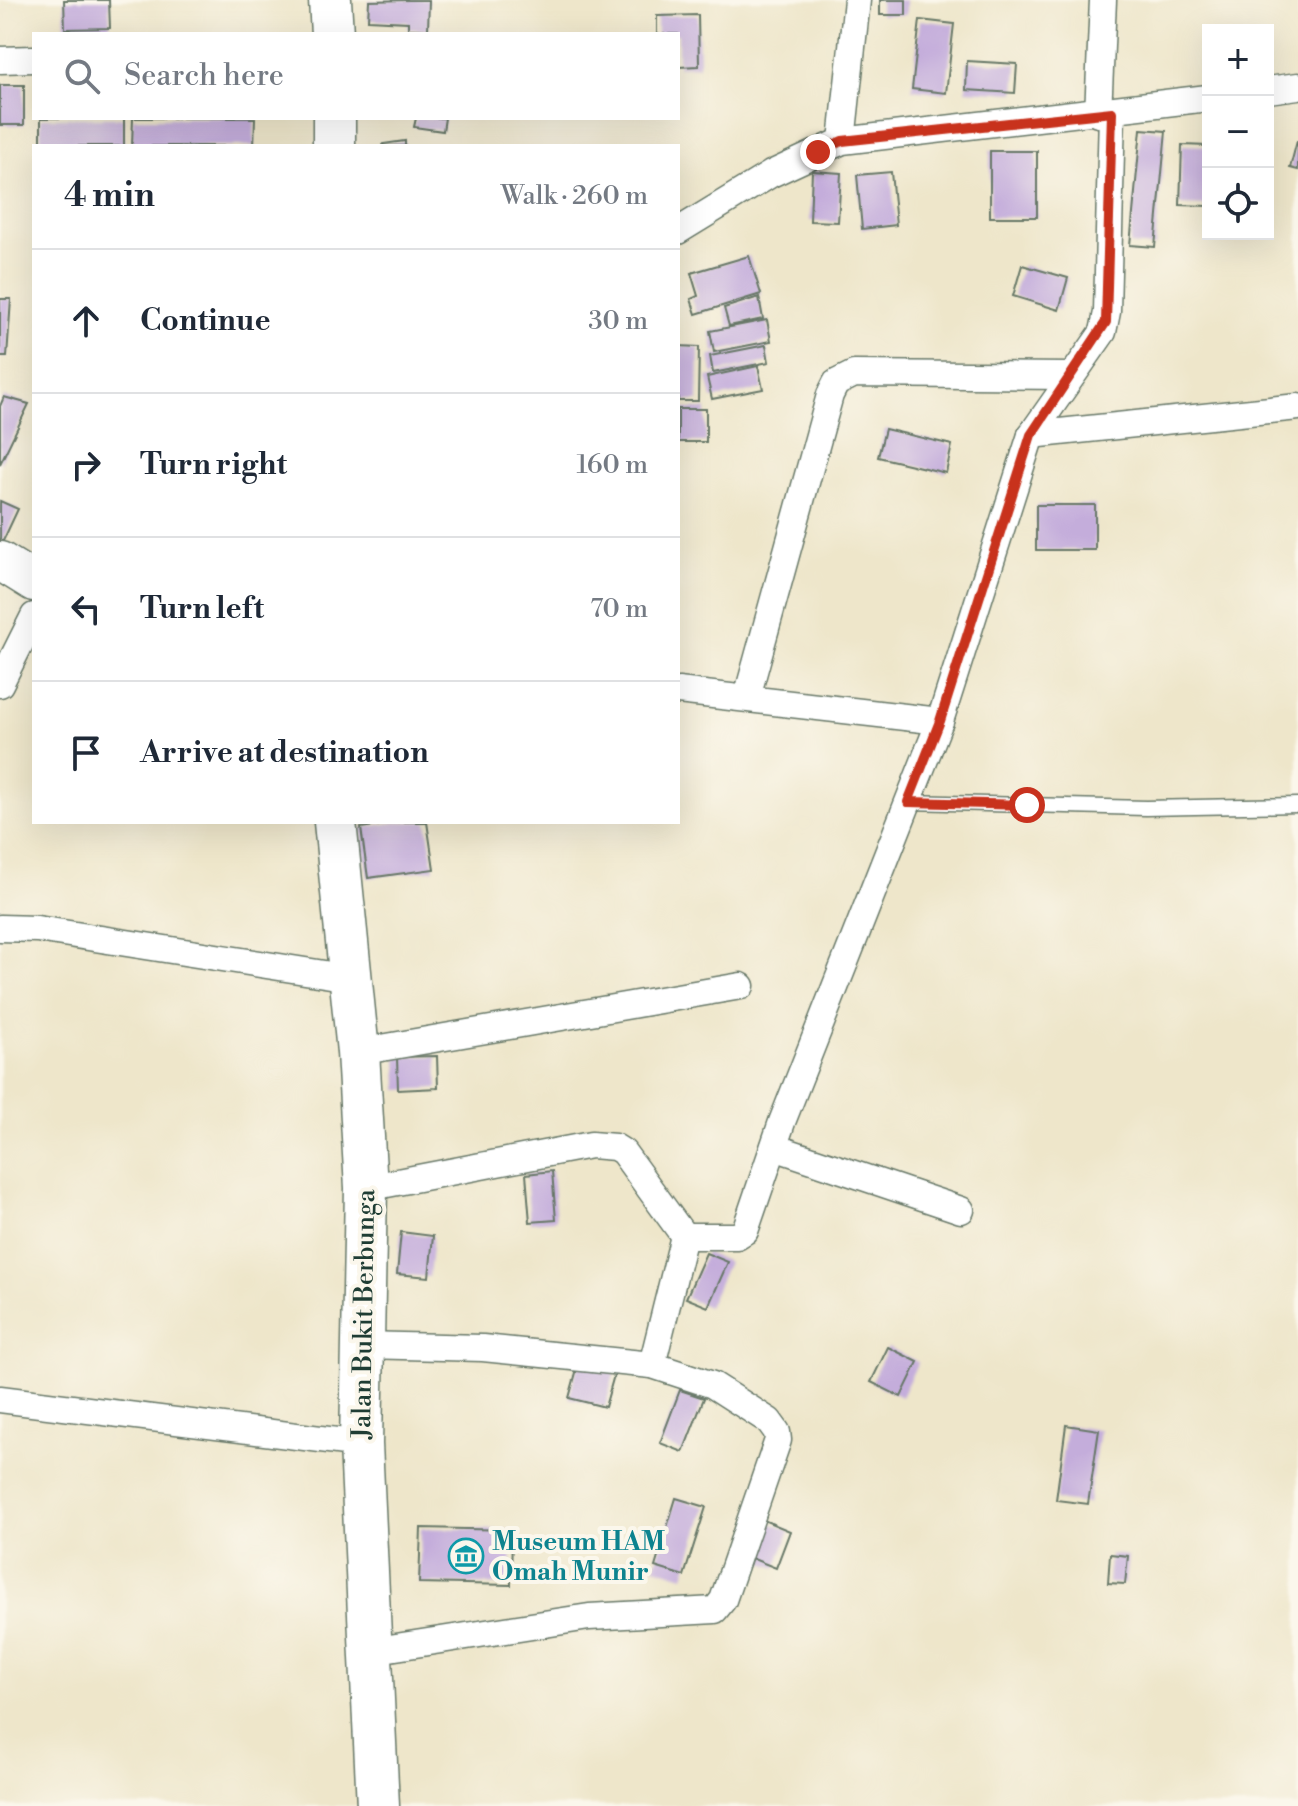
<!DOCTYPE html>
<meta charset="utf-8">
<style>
:root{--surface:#fff;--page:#f2f2f3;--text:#1f2937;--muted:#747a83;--line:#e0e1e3}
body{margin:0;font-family:"Libre Bodoni",serif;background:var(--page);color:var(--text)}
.controls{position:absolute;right:24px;top:24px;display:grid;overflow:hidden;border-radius:0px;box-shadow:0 8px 32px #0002}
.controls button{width:72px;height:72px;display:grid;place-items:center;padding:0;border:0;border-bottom:2px solid var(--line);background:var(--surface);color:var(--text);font:40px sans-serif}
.stop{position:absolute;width:24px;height:24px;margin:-18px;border:6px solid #c8321e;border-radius:50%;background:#fff}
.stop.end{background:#c8321e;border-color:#fff;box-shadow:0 2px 8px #0008}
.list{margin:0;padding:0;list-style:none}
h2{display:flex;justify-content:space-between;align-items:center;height:104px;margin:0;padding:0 32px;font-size:34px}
h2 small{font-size:26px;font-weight:400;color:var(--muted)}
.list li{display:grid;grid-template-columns:52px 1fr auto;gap:24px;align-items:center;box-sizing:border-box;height:144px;padding:0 32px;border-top:2px solid var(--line)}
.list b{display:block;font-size:30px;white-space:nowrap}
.list em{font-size:26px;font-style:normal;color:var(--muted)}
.icon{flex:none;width:44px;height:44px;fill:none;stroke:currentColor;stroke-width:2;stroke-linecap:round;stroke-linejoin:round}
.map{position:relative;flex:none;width:1298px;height:1806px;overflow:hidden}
.search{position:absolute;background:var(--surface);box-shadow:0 8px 32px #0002;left:32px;top:32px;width:648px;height:88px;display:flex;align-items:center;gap:20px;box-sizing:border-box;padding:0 28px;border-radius:0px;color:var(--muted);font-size:30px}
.panel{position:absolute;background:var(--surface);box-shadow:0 8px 32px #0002;left:32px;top:144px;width:648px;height:680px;border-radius:0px}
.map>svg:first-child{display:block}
.building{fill:#c4addb}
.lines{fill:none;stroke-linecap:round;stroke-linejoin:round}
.lane-casing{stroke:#677868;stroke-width:17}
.street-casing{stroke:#677868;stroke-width:29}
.secondary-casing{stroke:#677868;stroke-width:41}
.primary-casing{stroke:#677868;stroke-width:45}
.lane{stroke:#fff;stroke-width:14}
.street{stroke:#fff;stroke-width:26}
.secondary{stroke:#fff;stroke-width:38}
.primary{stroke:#fff;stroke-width:42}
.route{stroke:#c8321e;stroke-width:10}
.labels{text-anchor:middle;stroke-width:8;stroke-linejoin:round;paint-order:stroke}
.street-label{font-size:26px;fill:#1f3d34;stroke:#fbf7ec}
.culture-label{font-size:26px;font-weight:bold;fill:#0d838f;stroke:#fbf7ec;text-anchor:start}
</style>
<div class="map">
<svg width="1298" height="1806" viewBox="0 0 1298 1806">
<rect width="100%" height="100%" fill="#fbf7ec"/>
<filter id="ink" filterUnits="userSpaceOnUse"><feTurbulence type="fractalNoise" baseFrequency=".0125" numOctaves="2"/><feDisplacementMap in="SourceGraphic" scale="16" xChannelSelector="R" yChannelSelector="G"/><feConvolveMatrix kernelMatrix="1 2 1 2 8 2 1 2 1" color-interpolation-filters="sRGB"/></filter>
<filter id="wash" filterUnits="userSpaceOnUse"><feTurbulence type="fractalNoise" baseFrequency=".006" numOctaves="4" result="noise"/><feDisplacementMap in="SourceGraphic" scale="32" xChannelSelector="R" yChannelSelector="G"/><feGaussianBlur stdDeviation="1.8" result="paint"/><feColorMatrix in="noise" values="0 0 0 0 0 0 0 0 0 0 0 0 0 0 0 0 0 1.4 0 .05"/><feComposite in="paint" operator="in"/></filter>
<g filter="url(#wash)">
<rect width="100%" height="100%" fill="#eee6ca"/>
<g id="blocks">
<g class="building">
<path d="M64,0H109L110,28L65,29Z"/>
<path d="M409,0H429L428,30L408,29V22L368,20L369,1Z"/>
<rect x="880" y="0" width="26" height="15"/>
<path d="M698,15L699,66L678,67V34H657V16Z"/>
<path d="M920,20L954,24L946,93L912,89Z"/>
<path d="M967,61L1017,64L1015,93L966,90Z"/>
<rect x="0" y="85" width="24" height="40"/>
<rect x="41" y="118" width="83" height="28"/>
<path d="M133,118H255L254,146H132Z"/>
<path d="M416,118H445L443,131L414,127Z"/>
<path d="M1141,129L1166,131L1155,247L1130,245Z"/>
<path d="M405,141V146H383V144Z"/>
<path d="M1297,141H1298V170L1290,168Z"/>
<path d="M1182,145L1208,146V206L1180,205Z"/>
<rect x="990" y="151" width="47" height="66"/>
<path d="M812,171L841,173L838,222L810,221Z"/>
<path d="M891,172L896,225L862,229L857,175Z"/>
<path d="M749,256L761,294L696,314L691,299L698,296L691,273Z"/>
<path d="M1022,265L1068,278L1059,310L1013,296Z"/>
<path d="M759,297L763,319L729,326L724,308Z"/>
<path d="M0,299H11L7,357H0Z"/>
<path d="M767,320L771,341L714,352L710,331Z"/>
<path d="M766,345L769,362L713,373L710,356Z"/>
<path d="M678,346L699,347L698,401H678Z"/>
<path d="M758,366L763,389L712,399L707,377Z"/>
<path d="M4,397L29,404L0,464V406Z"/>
<rect x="678" y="409" width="28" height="33"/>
<path d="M885,429L952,445L946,473L878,457Z"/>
<path d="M0,501L18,509L3,541L0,540Z"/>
<rect x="1036" y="505" width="59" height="45"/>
<path d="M399,822H427L434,869L368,878L361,828Z"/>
<path d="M437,1056L438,1088L398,1090L397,1057Z"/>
<path d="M552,1171L556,1220L530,1222L526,1174Z"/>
<path d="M401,1232L433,1236L429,1277L397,1274Z"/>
<path d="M706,1253L728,1262L708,1307L686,1298Z"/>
<path d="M888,1347L918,1362L901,1397L871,1382Z"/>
<path d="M580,1358L616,1368L605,1407L569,1398Z"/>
<path d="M680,1390L704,1398L683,1452L660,1443Z"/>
<path d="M1066,1425L1099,1430L1088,1504L1056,1500Z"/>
<path d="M676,1498L706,1507L684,1576L655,1567Z"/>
<path d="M761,1519L790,1531L776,1568L746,1556Z"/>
<path d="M421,1528L512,1530L511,1585L419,1583Z"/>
<path d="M1110,1554L1128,1556L1125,1584L1108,1583Z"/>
</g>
</g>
</g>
<g filter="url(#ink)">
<use href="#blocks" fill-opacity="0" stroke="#677868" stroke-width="2"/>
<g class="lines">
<g class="lane-casing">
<path id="lane" d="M908,802L1146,808L1298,805"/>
</g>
<g class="street-casing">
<g id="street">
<path d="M0,60L34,59"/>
<path d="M1268,90L1298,86"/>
<path d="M1098,114L1103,0"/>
<path d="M842,141L857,0"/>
<path d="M678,231L771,174L842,141L1208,98"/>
<path d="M1031,435L1298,407"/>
<path d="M0,684L34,616"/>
<path d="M678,691L940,721"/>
<path d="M747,697L830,395L836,383L854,374L1070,376"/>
<path d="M0,928L37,929L350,978"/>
<path d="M358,1052L741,986"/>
<path d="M774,1147L961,1210"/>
<path d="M366,1188L591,1145L615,1147L623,1152L684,1236"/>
<path d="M362,1345L483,1348L652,1365L713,1385L769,1421L777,1432L778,1440L723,1600L715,1610L589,1617L370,1651"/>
<path d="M652,1365L684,1236H737L745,1231L782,1122L940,721L1031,435L1103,332L1107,312L1112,112"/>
<path d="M0,1399L361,1444"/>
</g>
</g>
<g class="secondary-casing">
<path id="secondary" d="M0,561L34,582"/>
</g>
<g class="primary-casing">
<g id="primary">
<path d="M330,0L332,34"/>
<path d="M334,118V146"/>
<path d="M335,822L358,1052L366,1188L361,1444L378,1806"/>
</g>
</g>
<use href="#lane" class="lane"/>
<use href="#street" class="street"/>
<use href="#secondary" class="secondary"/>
<use href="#primary" class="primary"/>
</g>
</g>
<g class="lines" filter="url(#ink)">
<path class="route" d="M818,152L842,141L1112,112L1106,322L1031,435L940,721L908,802L1027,805"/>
</g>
<defs>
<g id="museum-ring" transform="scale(1.8)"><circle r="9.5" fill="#fbf7ec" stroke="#0f9aa8" stroke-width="1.5"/><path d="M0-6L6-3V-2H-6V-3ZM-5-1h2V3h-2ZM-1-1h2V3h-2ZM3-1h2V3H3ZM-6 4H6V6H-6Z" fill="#0f9aa8"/></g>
</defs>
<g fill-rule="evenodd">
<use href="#museum-ring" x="466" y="1556"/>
</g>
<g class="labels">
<g class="street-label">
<text transform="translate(363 1314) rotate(-89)" y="9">Jalan Bukit Berbunga</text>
</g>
<g class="culture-label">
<text x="492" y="1550">Museum HAM<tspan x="492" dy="30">Omah Munir</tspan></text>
</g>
</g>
</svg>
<div class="controls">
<button>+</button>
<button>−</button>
<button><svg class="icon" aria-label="locate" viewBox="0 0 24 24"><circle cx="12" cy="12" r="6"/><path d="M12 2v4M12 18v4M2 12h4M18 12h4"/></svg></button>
</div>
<div class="stop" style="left:1027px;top:805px"></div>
<div class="stop end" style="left:818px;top:152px"></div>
<div class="search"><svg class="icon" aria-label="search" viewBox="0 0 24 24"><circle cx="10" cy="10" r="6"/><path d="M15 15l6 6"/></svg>Search here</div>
<section class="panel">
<h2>4 min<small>Walk · 260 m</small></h2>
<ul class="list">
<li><svg class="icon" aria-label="ahead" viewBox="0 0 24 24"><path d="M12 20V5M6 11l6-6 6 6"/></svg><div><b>Continue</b></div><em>30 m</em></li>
<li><svg class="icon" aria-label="right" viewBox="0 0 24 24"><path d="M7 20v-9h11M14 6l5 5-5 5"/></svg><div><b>Turn right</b></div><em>160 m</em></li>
<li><svg class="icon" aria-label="left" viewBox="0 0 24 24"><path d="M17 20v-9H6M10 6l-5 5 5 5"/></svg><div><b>Turn left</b></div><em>70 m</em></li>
<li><svg class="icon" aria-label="arrive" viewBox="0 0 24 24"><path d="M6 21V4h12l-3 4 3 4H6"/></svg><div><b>Arrive at destination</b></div></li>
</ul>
</section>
</div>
